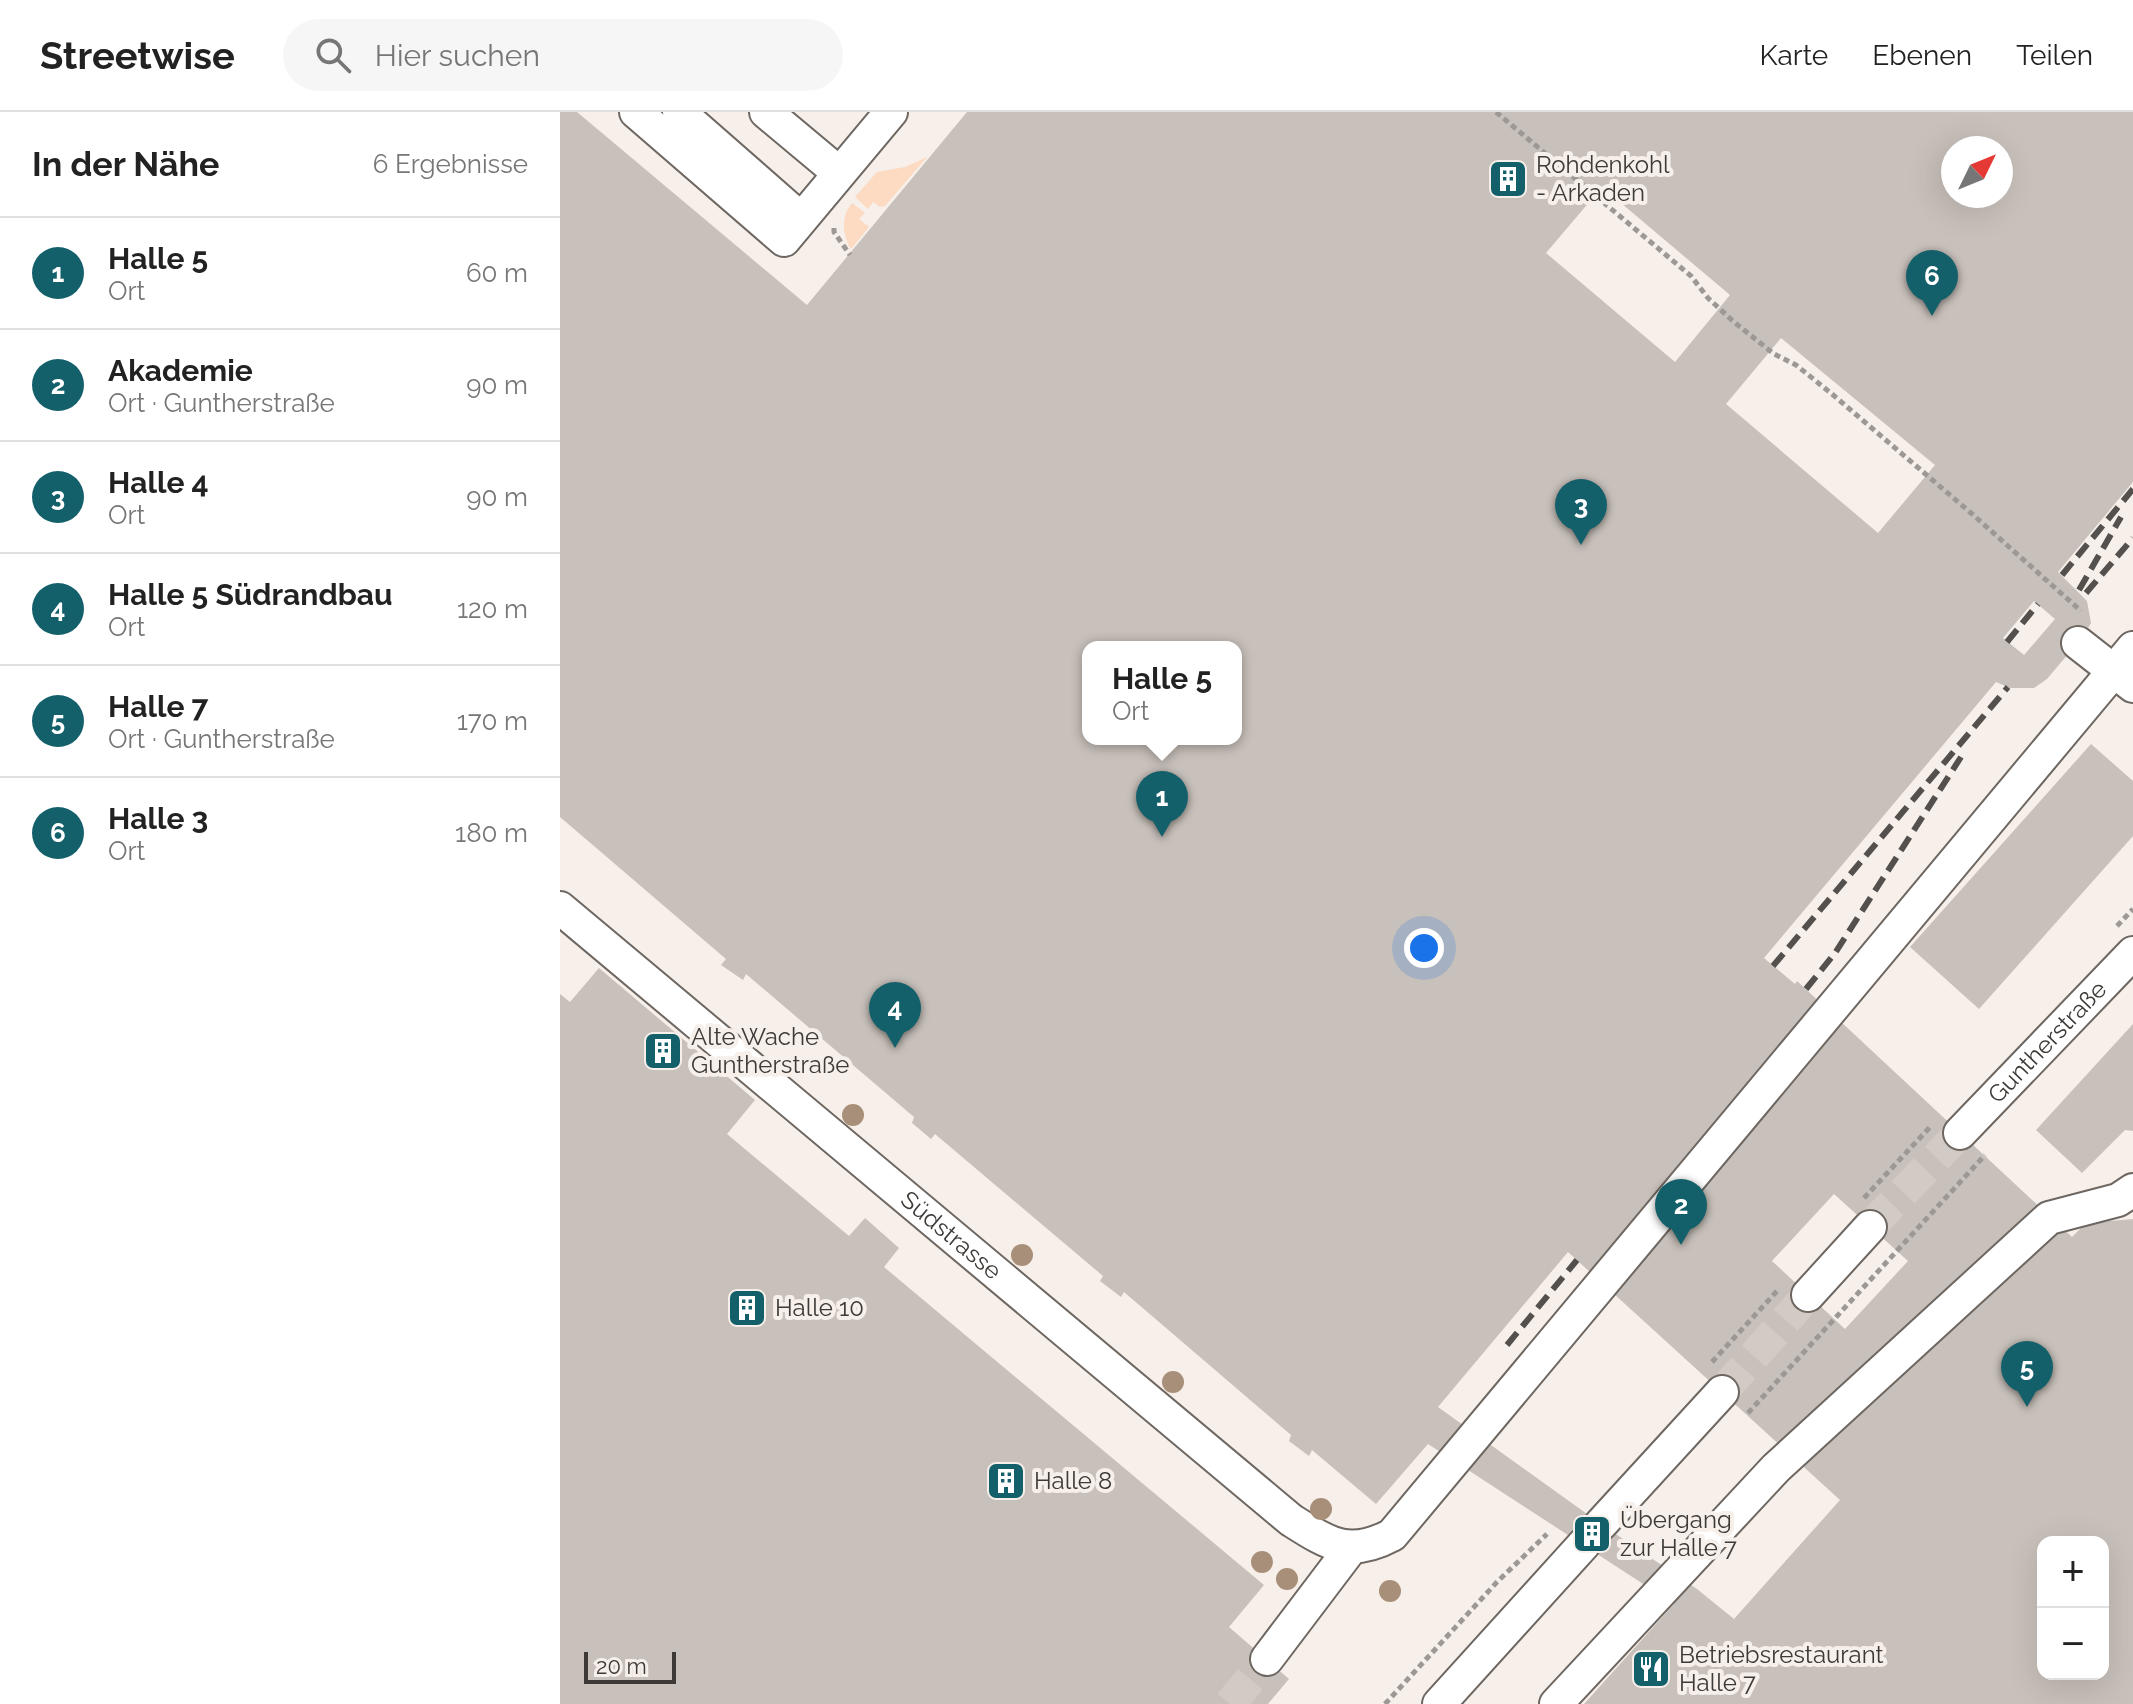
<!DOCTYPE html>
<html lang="de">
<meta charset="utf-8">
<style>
:root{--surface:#fff;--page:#f6f6f6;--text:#222;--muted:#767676;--line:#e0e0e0;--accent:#13606b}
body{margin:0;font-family:Raleway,sans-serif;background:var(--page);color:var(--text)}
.controls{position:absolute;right:24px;bottom:24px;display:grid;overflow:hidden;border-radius:16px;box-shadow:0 8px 32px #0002}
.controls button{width:72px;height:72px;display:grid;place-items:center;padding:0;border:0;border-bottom:2px solid var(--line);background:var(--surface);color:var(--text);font:40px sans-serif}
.compass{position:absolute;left:1381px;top:24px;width:72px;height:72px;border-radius:50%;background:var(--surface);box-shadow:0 8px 32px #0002;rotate:47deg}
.scale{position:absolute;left:24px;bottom:20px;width:92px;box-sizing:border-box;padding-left:8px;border:4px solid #3d3a37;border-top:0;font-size:22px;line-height:28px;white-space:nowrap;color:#3d3a37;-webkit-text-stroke:6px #f7efe9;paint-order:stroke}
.you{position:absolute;left:864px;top:836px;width:28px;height:28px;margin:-20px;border:6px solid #fff;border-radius:50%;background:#1a73e8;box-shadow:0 0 0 12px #1a73e833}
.badge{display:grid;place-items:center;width:52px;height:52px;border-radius:50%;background:var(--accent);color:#fff;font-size:26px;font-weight:700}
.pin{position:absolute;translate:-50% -66px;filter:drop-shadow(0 2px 4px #0008)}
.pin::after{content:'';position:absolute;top:42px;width:28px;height:24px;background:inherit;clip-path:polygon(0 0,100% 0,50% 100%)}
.popup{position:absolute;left:522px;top:529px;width:160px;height:104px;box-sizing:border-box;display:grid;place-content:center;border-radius:16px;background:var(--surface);filter:drop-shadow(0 2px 6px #0005);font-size:26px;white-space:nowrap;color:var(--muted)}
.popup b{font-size:30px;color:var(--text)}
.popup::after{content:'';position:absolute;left:50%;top:100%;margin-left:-16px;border:16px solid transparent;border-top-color:var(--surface)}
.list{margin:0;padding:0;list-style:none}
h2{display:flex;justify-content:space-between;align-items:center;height:104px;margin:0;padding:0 32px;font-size:34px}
h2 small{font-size:26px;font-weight:400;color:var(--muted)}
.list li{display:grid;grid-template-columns:52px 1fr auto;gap:24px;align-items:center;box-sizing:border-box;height:112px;padding:0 32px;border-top:2px solid var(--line)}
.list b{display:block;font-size:30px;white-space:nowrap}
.list p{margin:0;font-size:26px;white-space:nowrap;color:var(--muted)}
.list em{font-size:26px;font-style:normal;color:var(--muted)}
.icon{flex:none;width:44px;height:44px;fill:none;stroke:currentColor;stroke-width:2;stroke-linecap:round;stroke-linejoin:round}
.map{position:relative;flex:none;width:1573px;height:1592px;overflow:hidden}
header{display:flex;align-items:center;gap:48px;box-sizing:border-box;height:112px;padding:0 40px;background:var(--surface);border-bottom:2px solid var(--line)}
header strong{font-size:38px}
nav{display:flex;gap:44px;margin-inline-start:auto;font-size:28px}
.search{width:560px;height:72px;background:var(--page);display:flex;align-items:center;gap:20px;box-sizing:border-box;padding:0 28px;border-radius:44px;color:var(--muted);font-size:30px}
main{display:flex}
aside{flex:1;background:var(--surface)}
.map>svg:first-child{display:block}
.green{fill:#fcdbc2}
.building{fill:#c8c0ba;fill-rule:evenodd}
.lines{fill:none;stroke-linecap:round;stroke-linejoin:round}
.minor-tunnel{stroke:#d2cbc5;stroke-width:32;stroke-dasharray:32 16;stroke-linecap:butt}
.minor-casing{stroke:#6e6761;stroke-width:36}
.path{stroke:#9d9893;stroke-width:5;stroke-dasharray:6 4;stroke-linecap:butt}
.minor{stroke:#fff;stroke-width:32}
.rail{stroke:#54504d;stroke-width:6;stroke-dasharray:16 8;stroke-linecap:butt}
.tree{fill:#a88f79}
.labels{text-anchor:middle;stroke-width:8;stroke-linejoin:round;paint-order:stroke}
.poi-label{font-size:24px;fill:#3d3a37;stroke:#f7efe9;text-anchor:start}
.street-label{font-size:24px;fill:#3d3a37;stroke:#f7efe9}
</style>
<header>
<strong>Streetwise</strong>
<div class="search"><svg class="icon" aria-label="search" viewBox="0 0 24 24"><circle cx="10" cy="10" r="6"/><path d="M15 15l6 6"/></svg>Hier suchen</div>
<nav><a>Karte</a><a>Ebenen</a><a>Teilen</a></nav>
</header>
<main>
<aside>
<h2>In der Nähe<small>6 Ergebnisse</small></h2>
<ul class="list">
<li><span class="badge">1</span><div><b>Halle 5</b><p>Ort</p></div><em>60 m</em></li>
<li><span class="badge">2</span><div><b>Akademie</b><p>Ort · Guntherstraße</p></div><em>90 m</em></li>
<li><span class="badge">3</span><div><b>Halle 4</b><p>Ort</p></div><em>90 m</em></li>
<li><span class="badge">4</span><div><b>Halle 5 Südrandbau</b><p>Ort</p></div><em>120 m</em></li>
<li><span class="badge">5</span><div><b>Halle 7</b><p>Ort · Guntherstraße</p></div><em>170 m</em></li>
<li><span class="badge">6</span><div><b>Halle 3</b><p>Ort</p></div><em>180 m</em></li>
</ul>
</aside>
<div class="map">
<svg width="1573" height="1592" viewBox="0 0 1573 1592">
<rect width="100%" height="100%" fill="#f7efe9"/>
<g class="green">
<path d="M367,45L325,94L320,95L313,90L308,97L295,85L317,60L345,55Z"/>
<path d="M292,91L305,101L299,107L309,115L291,137C282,122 281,104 292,91Z"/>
</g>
<g class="building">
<path d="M0,0H17L247,193L407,0H1573V370L1498,460L1527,489L1531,511L1524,523L1487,567L1474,576H1450L1436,570L1204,846L1235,872L1237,869L1512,1125L1526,1111L1573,1107V1592H1024L1114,1492L868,1332L816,1392L752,1338L749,1344L729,1329L731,1323L564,1180L561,1185L540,1169L543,1164L375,1022L371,1027L352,1011L354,1005L186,862L183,868L161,853L166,847L0,705ZM1393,36H1441V84H1393ZM1042,75L1170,183L1115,250L986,141ZM1221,226L1375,353L1318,421L1166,292ZM1474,489L1495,507L1464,543L1443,526ZM528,535H676V627H528ZM1274,1082L1348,1149L1285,1217L1212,1149ZM1008,1140L1280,1388L1174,1507L1137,1477L1041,1412L878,1295ZM1483,1430H1543V1562H1483Z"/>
<path d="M1531,632L1573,669V724L1419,897L1350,835Z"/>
<path d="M39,856L195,988L167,1022L289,1124L305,1106L339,1136L324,1155L704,1473L669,1515L729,1567L708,1592H0V882L10,890Z"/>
<path d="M1573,912V1019L1565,1018L1522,1061L1476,1018Z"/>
</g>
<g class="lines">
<g class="minor-tunnel">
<path d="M1310,1115L1400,1021"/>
<path d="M1162,1280L1248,1183"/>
<path d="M670,1592L707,1547"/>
</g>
<g class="minor-casing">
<g id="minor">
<path d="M76,0L224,128L331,0"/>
<path d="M119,0L241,107"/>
<path d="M206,0L279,61"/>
<path d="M1518,531L1573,574"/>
<path id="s1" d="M0,796L731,1408C769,1432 789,1446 832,1423L1573,536"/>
<path id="s2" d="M1400,1021L1573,841"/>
<path d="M1248,1183L1310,1115"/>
<path d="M1041,1412L1162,1280"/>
<path d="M707,1547L791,1436"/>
<path d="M879,1592L1024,1432"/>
<path d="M996,1592L1216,1356L1489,1106L1558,1088L1573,1078"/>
</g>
</g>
<g class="path">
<path d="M936,0L1131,164L1148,186L1174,210L1214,242L1236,253L1272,282L1411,401L1521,499"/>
<path d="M274,116V120L290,143"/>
<path d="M1557,814L1573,797"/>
<path d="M1304,1086L1371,1014"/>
<path d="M1152,1250L1218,1178"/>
<path d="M1188,1301L1425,1043"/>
<path d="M825,1592L937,1470L987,1422"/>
</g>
<use href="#minor" class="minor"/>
<g class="rail">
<path d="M1502,463L1573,377"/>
<path d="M1519,478L1561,405"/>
<path d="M1526,481L1573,426"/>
<path d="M1447,530L1478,492"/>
<path d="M1213,854L1448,575"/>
<path d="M1246,877L1275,841L1401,645"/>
<path d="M947,1233L1017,1148"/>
</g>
</g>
<g class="tree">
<circle cx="293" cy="1003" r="11"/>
<circle cx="462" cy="1143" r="11"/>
<circle cx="613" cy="1270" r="11"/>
<circle cx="761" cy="1397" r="11"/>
<circle cx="702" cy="1450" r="11"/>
<circle cx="727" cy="1467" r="11"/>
<circle cx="830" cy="1479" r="11"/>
</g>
<defs>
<g id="building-square" transform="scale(2)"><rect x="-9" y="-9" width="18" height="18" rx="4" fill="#13606b" stroke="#f7efe9"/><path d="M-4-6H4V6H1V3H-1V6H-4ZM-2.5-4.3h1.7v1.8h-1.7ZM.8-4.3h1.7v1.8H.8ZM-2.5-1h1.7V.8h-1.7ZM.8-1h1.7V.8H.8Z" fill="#fff"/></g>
<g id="restaurant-square" transform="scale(2)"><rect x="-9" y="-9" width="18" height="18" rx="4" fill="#13606b" stroke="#f7efe9"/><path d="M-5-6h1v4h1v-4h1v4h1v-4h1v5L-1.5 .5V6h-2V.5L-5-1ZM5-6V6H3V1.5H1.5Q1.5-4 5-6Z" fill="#fff"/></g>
</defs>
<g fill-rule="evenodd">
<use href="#building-square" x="948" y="67"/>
<use href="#building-square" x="103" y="939"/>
<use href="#building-square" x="187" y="1196"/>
<use href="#building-square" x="446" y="1369"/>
<use href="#building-square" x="1032" y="1422"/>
<use href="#restaurant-square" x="1091" y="1557"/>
</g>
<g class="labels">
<g class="poi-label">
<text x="976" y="61">Rohdenkohl<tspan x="976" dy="28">- Arkaden</tspan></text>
<text x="131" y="933">Alte Wache<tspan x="131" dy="28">Guntherstraße</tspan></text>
<text x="215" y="1204">Halle 10</text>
<text x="474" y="1377">Halle 8</text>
<text x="1060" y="1416">Übergang<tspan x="1060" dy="28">zur Halle 7</tspan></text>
<text x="1119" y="1551">Betriebsrestaurant<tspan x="1119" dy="28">Halle 7</tspan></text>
</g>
<g class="street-label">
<text dy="8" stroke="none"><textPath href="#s2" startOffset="126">Guntherstraße</textPath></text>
<text dy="8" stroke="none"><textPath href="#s1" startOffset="510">Südstrasse</textPath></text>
</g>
</g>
</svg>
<div class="controls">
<button>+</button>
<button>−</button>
</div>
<svg class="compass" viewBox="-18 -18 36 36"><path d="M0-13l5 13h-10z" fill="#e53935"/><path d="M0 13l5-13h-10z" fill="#767676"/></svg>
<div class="scale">20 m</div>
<div class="you"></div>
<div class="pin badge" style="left:602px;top:725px">1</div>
<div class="popup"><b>Halle 5</b>Ort</div>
<div class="pin badge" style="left:1121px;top:1133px">2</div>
<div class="pin badge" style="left:1021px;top:433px">3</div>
<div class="pin badge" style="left:335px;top:936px">4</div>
<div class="pin badge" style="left:1467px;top:1295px">5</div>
<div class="pin badge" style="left:1372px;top:204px">6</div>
</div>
</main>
